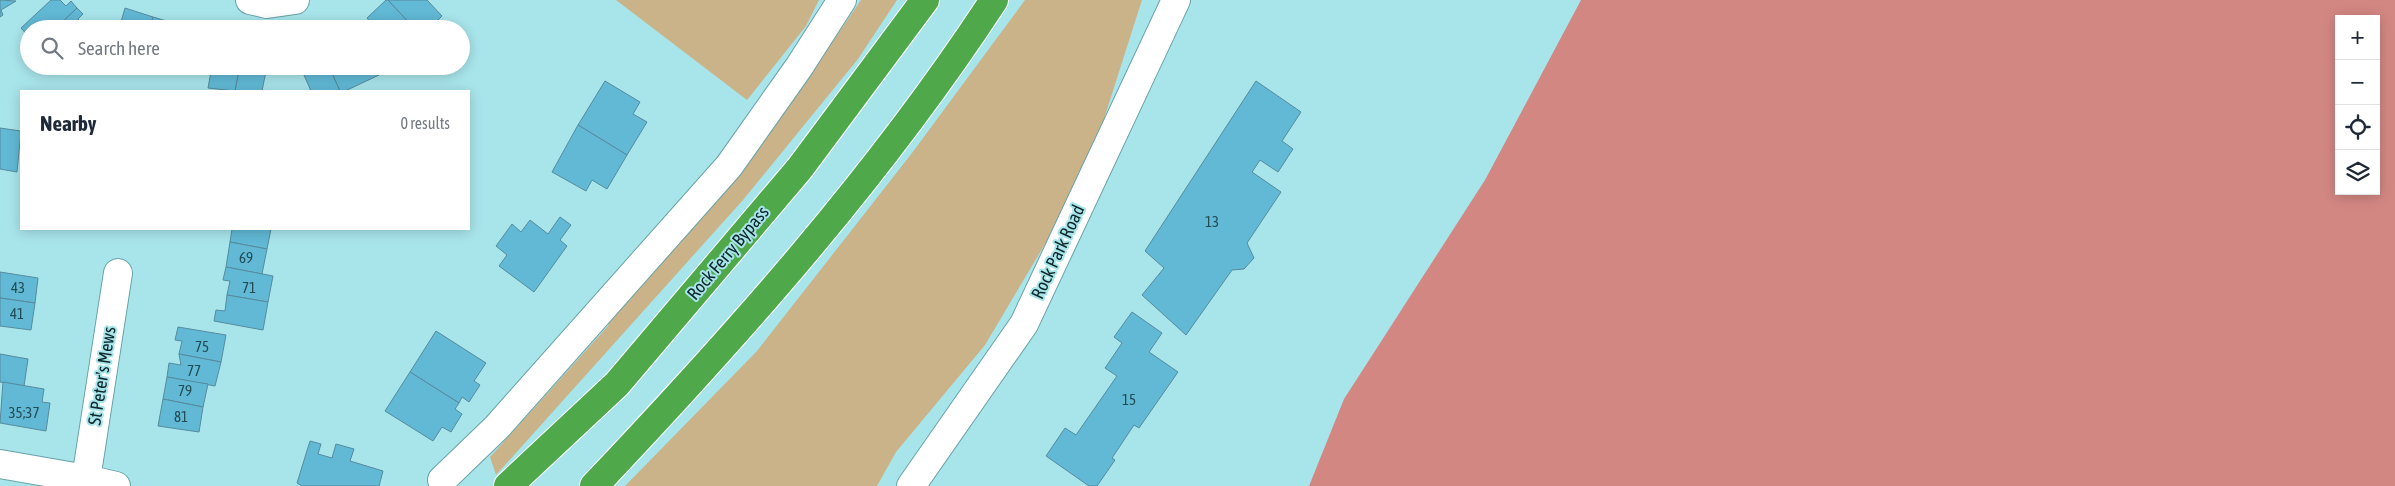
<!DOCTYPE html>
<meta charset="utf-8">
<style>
:root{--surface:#fff;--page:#f6f6f7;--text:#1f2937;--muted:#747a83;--line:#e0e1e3}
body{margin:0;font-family:"Asap Condensed",sans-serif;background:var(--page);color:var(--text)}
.controls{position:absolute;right:15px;top:15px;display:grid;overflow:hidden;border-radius:0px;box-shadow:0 2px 12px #0003}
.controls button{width:45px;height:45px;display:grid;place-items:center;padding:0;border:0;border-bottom:1px solid var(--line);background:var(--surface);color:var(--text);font:25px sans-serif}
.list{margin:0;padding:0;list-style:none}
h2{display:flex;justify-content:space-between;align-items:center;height:65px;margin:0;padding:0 20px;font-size:21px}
h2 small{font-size:16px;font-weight:400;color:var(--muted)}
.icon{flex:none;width:28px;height:28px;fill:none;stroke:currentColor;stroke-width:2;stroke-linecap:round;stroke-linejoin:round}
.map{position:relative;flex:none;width:2395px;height:486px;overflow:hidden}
.search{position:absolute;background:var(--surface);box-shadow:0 2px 12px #0003;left:20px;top:20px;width:450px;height:55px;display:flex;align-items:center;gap:12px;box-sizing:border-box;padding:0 18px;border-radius:28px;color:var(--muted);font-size:19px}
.panel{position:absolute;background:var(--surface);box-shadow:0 2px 12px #0003;left:20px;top:90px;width:450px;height:140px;border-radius:0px}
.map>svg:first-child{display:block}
.green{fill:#cab388}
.water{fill:#d38783;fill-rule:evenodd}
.building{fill:#61b9d6;stroke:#578a9d}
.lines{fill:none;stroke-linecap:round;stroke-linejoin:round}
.street-casing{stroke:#67a2a7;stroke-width:30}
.highway-casing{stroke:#fff;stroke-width:30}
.street{stroke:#fff;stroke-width:28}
.highway{stroke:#4fa84a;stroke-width:28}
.labels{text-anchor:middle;stroke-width:4;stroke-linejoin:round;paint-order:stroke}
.number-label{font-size:15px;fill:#234c54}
.street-label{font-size:18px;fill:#0e2729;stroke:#a8e5eb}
</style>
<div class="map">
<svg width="2395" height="486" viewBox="0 0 2395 486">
<rect width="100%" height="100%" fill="#a8e5eb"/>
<g class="green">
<path d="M616,0H819L806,26L747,100Z"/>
<path d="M861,0H897L858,59L743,200L496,475L490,457L608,326L615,304L783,114Z"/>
<path d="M1025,0H1142L1086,175L985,345L896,452L877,486H625L757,351L912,153Z"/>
</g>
<path class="water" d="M1581,0H2395V486H1309L1344,399L1485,180ZM2339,19H2376V191H2339Z"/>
<g class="building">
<path d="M0,0L16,1L1,10L3,15L0,17Z"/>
<path d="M51,0H60L66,6L71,1L77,8L55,29H29V37L21,28Z"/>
<path d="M386,0H388L415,29H376L367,18Z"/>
<path d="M388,0H427L442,16L429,29H415Z"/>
<path d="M77,8L83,14L78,19L87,29H55Z"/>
<path d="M125,8L153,17L149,29H119Z"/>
<path d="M153,17L180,25L179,29H149Z"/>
<path d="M143,66H167L165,73Z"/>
<path d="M212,66H240L235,91L208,88Z"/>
<path d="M240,66H267L262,91H235Z"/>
<path d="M300,66H329L340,91H311Z"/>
<path d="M329,66H375L379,75L345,91H340Z"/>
<path d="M605,81L640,102L633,114L647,122L627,155L578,125Z"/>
<path d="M1256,81L1301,112L1282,141L1293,149L1278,172L1260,160L1252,172L1281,192L1247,243L1254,258L1244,269L1232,270L1186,335L1142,295L1164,268L1145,251Z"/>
<path d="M578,125L627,155L607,189L592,180L586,191L552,172Z"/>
<path d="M0,128L21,131L17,172L0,169Z"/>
<path d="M560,217L571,225L560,240L567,246L534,292L499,266L507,255L496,246L512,224L521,232L530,220L548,234Z"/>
<path d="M232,229H271L267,249L230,242Z"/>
<path d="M230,242L267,249L262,274L226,267Z"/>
<path d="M226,267L273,276L268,302L227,295L230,281L223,280Z"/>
<path d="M0,272L38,278L35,303L0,298Z"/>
<path d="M227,295L268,302L263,330L214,321L216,310L225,311Z"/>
<path d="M0,298L35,303L31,330L0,326Z"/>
<path d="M1132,312L1162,333L1149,352L1178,372L1139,428L1134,425L1112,458L1115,460L1097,486H1089L1046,456L1065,428L1076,435L1117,376L1105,368L1122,343L1114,337Z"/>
<path d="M178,327L226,335L221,362L179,354L182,341L175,340Z"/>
<path d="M436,331L486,363L474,381L480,385L469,402L462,397L459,403L410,372Z"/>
<path d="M0,354L28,359L24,386L0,382Z"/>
<path d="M179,354L221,362L215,386L167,377L169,363L181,365Z"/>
<path d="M410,372L459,403L455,409L462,414L451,432L442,427L433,441L385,411Z"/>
<path d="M167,377L208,384L203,407L163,399Z"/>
<path d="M3,382L44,389L42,402L50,403L46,431L0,423Z"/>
<path d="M163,399L203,407L199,432L158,426Z"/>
<path d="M310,441L321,444L318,454L332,458L336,444L354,449L350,461L383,471L379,486H302L297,483Z"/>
</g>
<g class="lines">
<g class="street-casing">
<g id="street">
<path d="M250,0L267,4L295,0"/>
<path d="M0,464L86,479"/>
<path d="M442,480L497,427L729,166L799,67L842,0"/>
<path d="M116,486L86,479L118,273"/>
<path d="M911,486L1024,324L1176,0"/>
</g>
</g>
<g class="highway-casing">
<g id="highway">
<path d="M508,486L617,384L800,168L925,0"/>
<path d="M594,486C738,334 879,176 994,0"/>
</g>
</g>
<use href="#street" class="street"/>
<use href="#highway" class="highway"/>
</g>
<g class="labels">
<g class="number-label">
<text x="1212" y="227">13</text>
<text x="246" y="263">69</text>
<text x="18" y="293">43</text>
<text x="249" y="293">71</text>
<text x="17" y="319">41</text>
<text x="202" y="352">75</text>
<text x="194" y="376">77</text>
<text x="185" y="396">79</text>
<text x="1129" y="405">15</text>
<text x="24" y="418">35;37</text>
<text x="181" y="422">81</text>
</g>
<g class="street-label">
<text transform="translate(1058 252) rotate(-65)" y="6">Rock Park Road</text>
<text transform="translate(728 253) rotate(-50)" y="6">Rock Ferry Bypass</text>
<text transform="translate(102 376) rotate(-81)" y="6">St Peter's Mews</text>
</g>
</g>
</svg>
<div class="controls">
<button>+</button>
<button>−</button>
<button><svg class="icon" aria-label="locate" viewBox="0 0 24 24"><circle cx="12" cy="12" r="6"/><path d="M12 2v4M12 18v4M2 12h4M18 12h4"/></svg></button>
<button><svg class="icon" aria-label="layers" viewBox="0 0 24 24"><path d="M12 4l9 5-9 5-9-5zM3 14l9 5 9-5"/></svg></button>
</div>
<div class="search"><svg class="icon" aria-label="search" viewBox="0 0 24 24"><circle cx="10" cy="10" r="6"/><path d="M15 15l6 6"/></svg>Search here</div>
<section class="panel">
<h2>Nearby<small>0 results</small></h2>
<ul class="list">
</ul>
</section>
</div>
